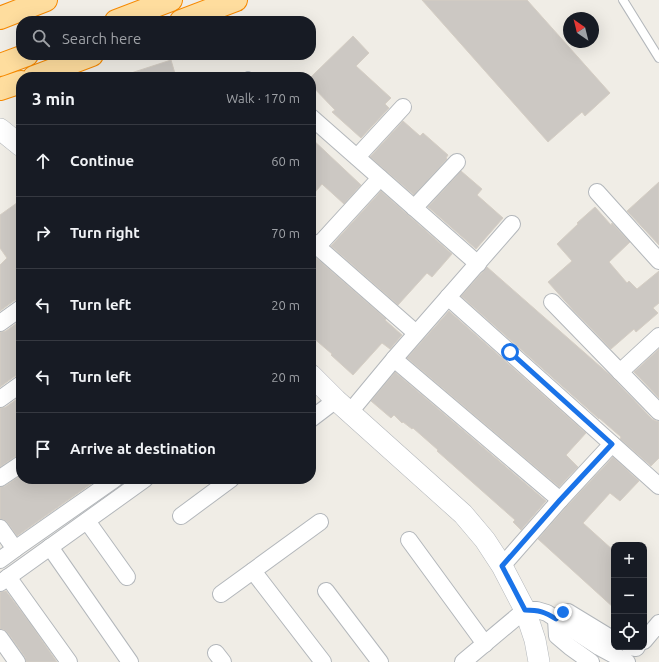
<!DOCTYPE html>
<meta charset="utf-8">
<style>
:root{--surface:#171b24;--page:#242831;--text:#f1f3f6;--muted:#9ea1a6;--line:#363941}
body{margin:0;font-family:Ubuntu,sans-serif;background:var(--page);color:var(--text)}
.controls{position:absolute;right:12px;bottom:12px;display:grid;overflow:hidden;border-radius:8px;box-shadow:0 4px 16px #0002}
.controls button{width:36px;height:36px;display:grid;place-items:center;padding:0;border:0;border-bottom:1px solid var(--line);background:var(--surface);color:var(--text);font:20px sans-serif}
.compass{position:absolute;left:563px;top:12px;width:36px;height:36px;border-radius:50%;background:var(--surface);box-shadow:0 4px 16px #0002;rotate:325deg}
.stop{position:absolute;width:12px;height:12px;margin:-9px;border:3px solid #1a73e8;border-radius:50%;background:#fff}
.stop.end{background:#1a73e8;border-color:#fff;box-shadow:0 1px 4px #0008}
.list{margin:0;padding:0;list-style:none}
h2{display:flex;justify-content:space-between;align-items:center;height:52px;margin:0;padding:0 16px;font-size:17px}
h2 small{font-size:13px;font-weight:400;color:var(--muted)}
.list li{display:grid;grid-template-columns:26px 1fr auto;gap:12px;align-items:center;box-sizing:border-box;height:72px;padding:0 16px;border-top:1px solid var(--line)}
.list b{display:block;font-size:15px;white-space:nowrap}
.list em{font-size:13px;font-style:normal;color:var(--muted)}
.icon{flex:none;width:22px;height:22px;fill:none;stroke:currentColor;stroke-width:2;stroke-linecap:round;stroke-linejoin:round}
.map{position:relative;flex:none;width:659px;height:662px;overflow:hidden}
.search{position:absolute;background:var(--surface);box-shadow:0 4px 16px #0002;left:16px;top:16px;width:300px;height:44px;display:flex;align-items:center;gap:10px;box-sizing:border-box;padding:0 14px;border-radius:16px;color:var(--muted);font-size:15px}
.panel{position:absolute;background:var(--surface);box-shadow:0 4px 16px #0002;left:16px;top:72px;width:300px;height:412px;border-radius:16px}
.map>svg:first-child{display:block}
.building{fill:#ccc8c3;stroke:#d5cec4}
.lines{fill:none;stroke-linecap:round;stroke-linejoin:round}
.service-casing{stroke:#b3b7bb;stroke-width:10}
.minor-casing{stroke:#b3b7bb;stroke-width:18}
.tertiary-casing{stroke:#b3b7bb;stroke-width:22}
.trunk-casing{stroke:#f68900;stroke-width:24}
.service{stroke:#fff;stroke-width:8}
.minor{stroke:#fff;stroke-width:16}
.tertiary{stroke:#fff;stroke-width:21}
.trunk{stroke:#fedd9e;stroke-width:22}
.route{stroke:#1a73e8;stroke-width:5}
</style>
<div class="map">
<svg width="659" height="662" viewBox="0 0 659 662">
<rect width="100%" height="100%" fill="#f0ede6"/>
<g class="building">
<path d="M422,0H527L610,93L585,116L582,112L548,142Z"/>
<path d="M353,36L369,53L356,66L391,98L385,104L389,108L361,138L332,112L335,110L311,85V77Z"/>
<path d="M171,60L176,77H128V74Z"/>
<path d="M403,121L420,136L423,133L448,155L446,158L447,159L414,195L370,157Z"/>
<path d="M311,138L361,185L344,204L322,184L311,197Z"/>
<path d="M461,171L482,189L477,195L503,218L476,249L428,207Z"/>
<path d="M659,182V245L627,211Z"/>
<path d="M381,191L452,254L432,277L427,273L398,305L331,246Z"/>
<path d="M21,200V299L15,300L0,311V265L7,258L0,248V215Z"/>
<path d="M595,207L611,225L612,223L630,242L609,262L627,283L629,281L637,289L659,271V303L653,308L658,313L636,332L634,329L611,349L574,311L548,282L572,261L557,244L578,224L577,223Z"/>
<path d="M314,256L386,319L385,320L402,335L390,349L382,343L353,375L331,355L332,354L311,336V259Z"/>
<path d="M487,267L610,375L652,419L656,421H659V458L651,466L620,439L621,437L599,418V419L461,296Z"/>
<path d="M449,311L586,433L566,455L578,467L559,487L407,358Z"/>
<path d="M21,320V375L15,376L0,387V332L6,331Z"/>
<path d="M659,349V398L634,372Z"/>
<path d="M395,372L546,501L521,530L513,522L515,520L437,451L438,450L413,428L412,429L403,422L402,423L394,415L391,418L371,401Z"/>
<path d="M21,396V455L16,456L0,467V408L6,407Z"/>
<path d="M613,457L639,481L620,501L610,493L583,523L614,551V608L538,539L567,506Z"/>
<path d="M21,475V479H98L17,536L7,522L4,520L0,519V487L5,486Z"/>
<path d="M6,591L30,623L57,662H26L25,657L8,633L4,630L0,629V592Z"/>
</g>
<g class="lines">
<g class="service-casing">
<g id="service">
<path d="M623,0L659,58"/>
<path d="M248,77V76"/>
</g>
</g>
<g class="minor-casing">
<g id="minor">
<path d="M311,117L478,264"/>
<path d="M357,157L403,107"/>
<path d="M597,192L659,261"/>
<path d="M414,208L457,162"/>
<path d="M311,241L416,333"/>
<path d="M317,247L380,178"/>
<path d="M448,297L659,486"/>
<path d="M552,302L659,412"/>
<path d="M0,323L21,308"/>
<path d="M394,359L560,500"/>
<path d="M620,372L659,336"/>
<path d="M0,399L21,384"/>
<path d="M350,412L394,359L512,224"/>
<path d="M311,419L336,400"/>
<path d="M0,478L21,464"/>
<path d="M181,516L231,479"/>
<path d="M87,521L127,577"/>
<path d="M0,528L15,549L115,479"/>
<path d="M409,540L485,644"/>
<path d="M50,547L130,662"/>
<path d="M0,560L15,549"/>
<path d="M502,566L560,500L612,444"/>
<path d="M253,571L323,662"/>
<path d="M8,577L69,662"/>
<path d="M0,583L145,479"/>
<path d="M326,591L380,662"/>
<path d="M221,594L320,522"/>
<path d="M0,638L17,662"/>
<path d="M644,641L659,623"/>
<path d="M630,647L636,648L637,647"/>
<path d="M216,653L223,662"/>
<path d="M463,662L525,610H537L547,613L599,647L627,662"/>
<path d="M591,662L570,647L557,636L556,619L563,613L568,612L614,640"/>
</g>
</g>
<g class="tertiary-casing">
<g id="tertiary">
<path d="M0,129L21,146"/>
<path d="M311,375L336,400L463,514L485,540L502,566L525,610L535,640L539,662"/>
</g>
</g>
<g class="trunk-casing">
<g id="trunk">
<path d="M0,18L46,0"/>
<path d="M116,21L171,0"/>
<path d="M181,21L236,0"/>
<path d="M0,65L27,55"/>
<path d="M34,77L92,55"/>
<path d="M0,89L21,82"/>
</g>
</g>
<use href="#service" class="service"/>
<use href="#minor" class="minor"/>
<use href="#tertiary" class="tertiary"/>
<use href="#trunk" class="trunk"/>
</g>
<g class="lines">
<path class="route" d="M510,352L612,444L560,500L502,566L525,610C539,610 545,612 556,619L563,612"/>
</g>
</svg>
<div class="controls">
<button>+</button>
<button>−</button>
<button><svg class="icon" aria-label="locate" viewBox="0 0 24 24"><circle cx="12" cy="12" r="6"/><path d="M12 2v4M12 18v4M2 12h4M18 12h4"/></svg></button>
</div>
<svg class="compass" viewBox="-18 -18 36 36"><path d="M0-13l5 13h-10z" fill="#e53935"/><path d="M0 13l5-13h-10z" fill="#9ea1a6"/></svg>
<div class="stop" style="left:510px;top:352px"></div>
<div class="stop end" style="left:563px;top:612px"></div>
<div class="search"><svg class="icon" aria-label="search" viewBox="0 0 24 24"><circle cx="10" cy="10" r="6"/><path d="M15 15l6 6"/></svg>Search here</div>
<section class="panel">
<h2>3 min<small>Walk · 170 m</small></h2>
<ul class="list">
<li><svg class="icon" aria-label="ahead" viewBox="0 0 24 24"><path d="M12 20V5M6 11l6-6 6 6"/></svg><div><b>Continue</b></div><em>60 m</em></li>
<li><svg class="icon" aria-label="right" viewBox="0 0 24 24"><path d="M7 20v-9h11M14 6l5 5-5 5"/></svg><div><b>Turn right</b></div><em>70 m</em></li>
<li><svg class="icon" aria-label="left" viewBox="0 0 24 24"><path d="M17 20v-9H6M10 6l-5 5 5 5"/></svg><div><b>Turn left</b></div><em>20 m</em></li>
<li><svg class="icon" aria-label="left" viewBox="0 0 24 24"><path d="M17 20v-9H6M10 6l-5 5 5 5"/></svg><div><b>Turn left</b></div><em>20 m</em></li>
<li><svg class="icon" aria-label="arrive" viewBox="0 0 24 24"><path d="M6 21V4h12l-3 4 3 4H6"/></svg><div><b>Arrive at destination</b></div></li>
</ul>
</section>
</div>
